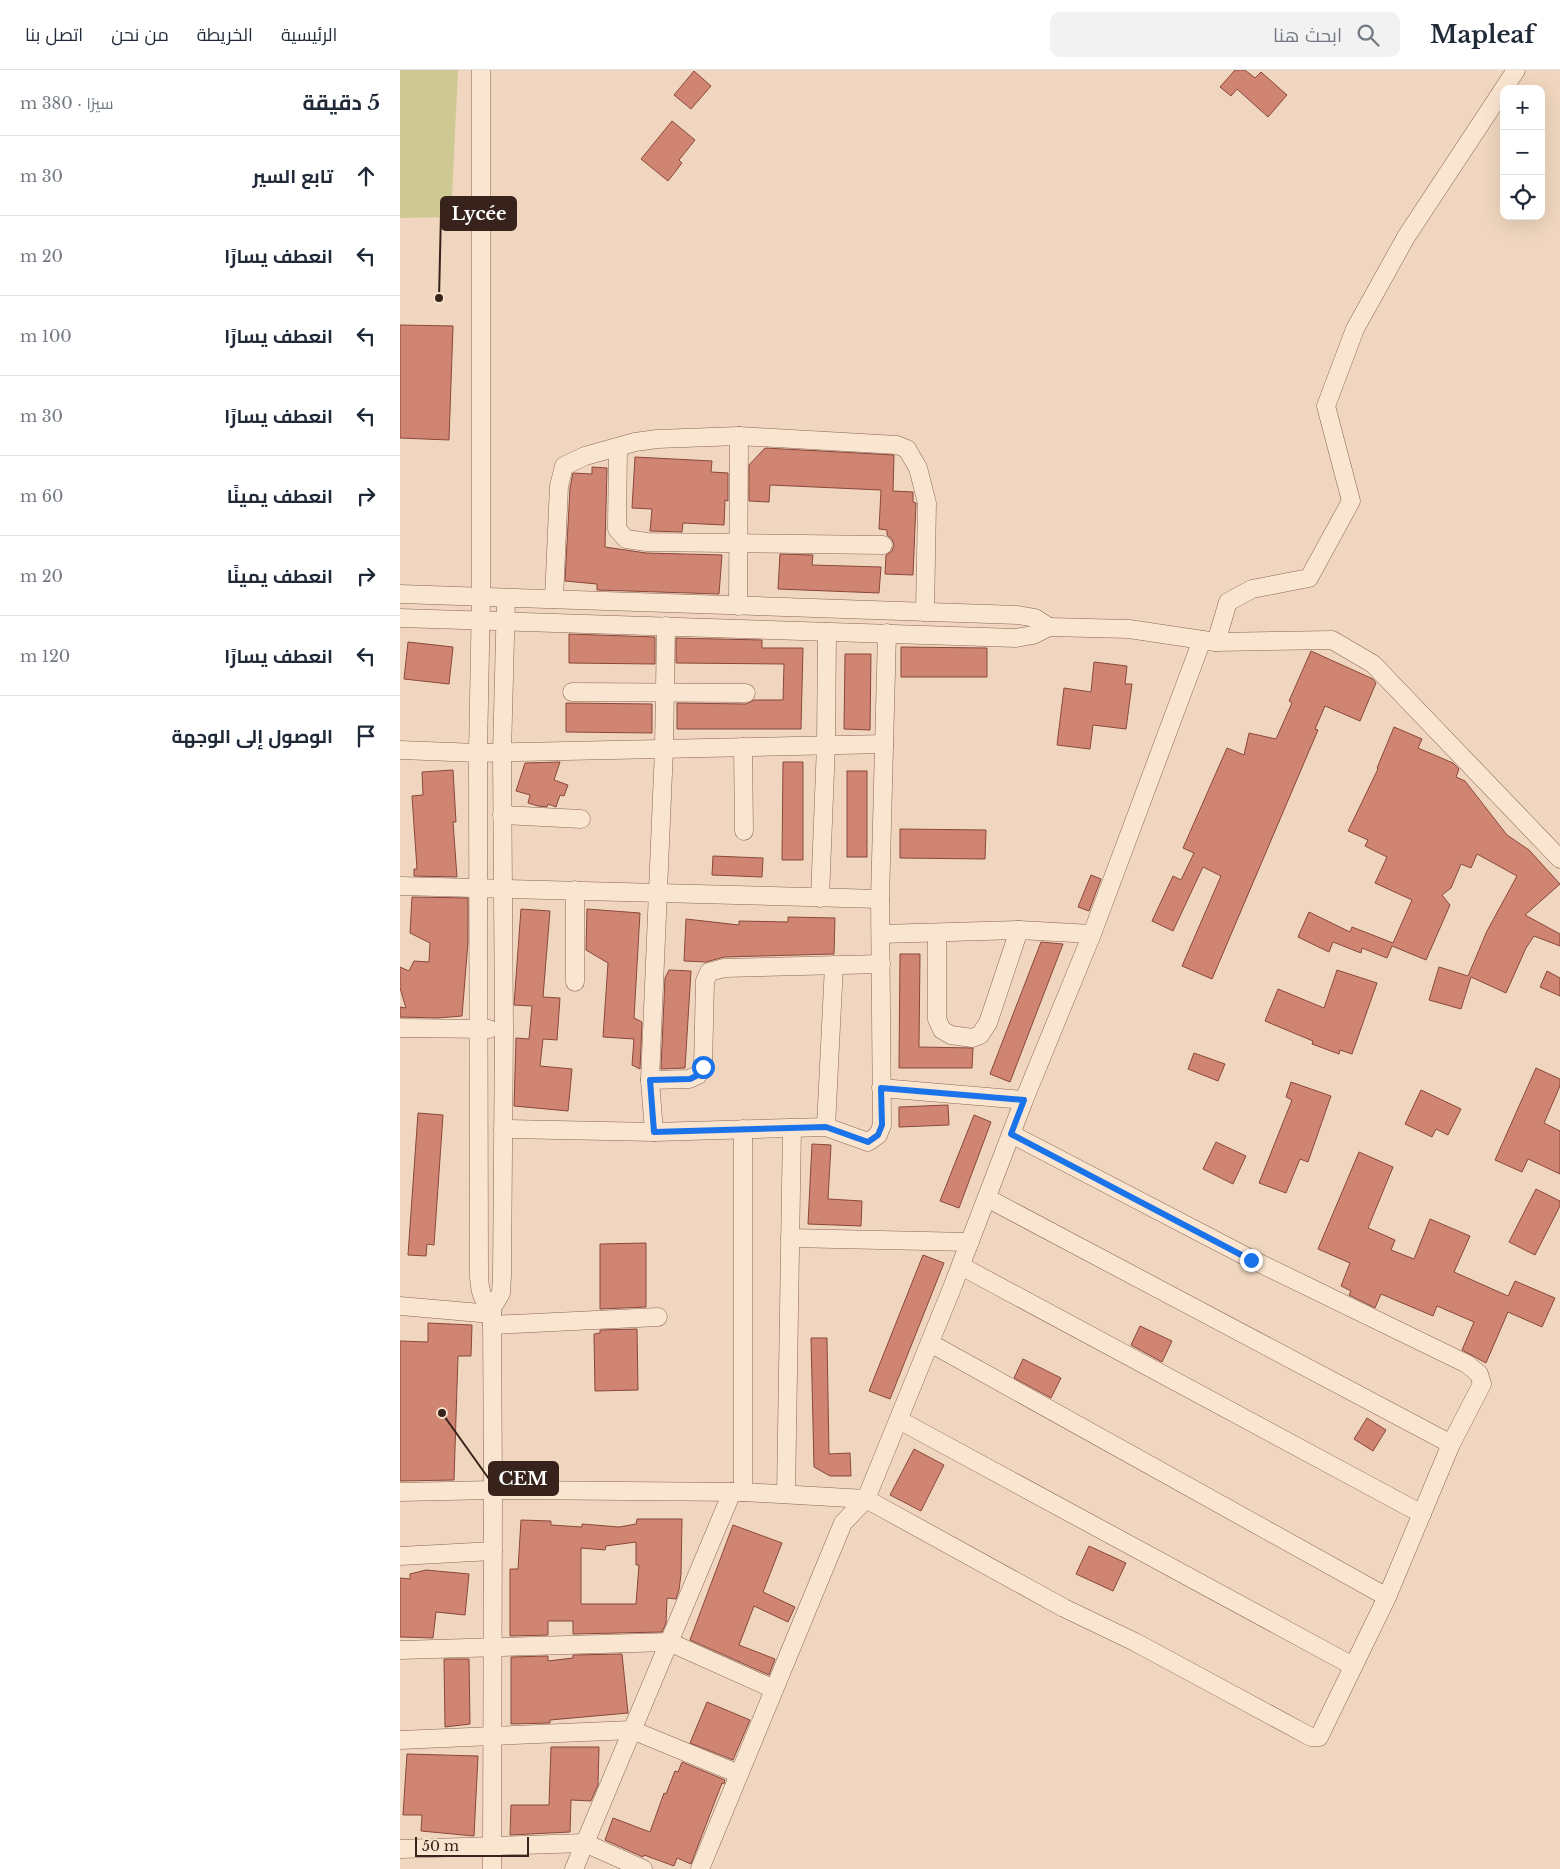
<!DOCTYPE html>
<html lang="ar">
<meta charset="utf-8">
<style>
:root{--surface:#fff;--page:#f2f2f3;--text:#1f2937;--muted:#747a83;--line:#e0e1e3}
body{margin:0;font-family:"Libre Baskerville",Cairo,serif;background:var(--page);color:var(--text);direction:rtl}
.controls{position:absolute;right:15px;top:15px;display:grid;overflow:hidden;border-radius:10px;box-shadow:0 5px 20px #0002}
.controls button{width:45px;height:45px;display:grid;place-items:center;padding:0;border:0;border-bottom:1px solid var(--line);background:var(--surface);color:var(--text);font:25px sans-serif}
.scale{position:absolute;left:15px;bottom:12px;width:114px;box-sizing:border-box;padding-left:5px;border:2px solid #37231b;border-top:0;font-size:14px;line-height:18px;white-space:nowrap;color:#37231b;-webkit-text-stroke:4px #f7e2ce;paint-order:stroke}
.stop{position:absolute;width:15px;height:15px;margin:-11px;border:4px solid #1a73e8;border-radius:50%;background:#fff}
.stop.end{background:#1a73e8;border-color:#fff;box-shadow:0 1px 5px #0008}
.list{margin:0;padding:0;list-style:none}
h2{display:flex;justify-content:space-between;align-items:center;height:65px;margin:0;padding:0 20px;font-size:21px}
h2 small{font-size:16px;font-weight:400;color:var(--muted)}
.list li{display:grid;grid-template-columns:32px 1fr auto;gap:15px;align-items:center;box-sizing:border-box;height:80px;padding:0 20px;border-top:1px solid var(--line)}
.list b{display:block;font-size:19px;white-space:nowrap}
.list em{font-size:16px;font-style:normal;color:var(--muted)}
.icon{flex:none;width:28px;height:28px;fill:none;stroke:currentColor;stroke-width:2;stroke-linecap:round;stroke-linejoin:round}
.map{position:relative;flex:none;width:1160px;height:1799px;overflow:hidden;direction:ltr}
header{display:flex;align-items:center;gap:30px;box-sizing:border-box;height:70px;padding:0 25px;background:var(--surface);border-bottom:1px solid var(--line)}
header strong{font-size:24px}
nav{display:flex;gap:28px;margin-inline-start:auto;font-size:18px}
.search{width:350px;height:45px;background:var(--page);display:flex;align-items:center;gap:12px;box-sizing:border-box;padding:0 18px;border-radius:10px;color:var(--muted);font-size:19px}
main{display:flex}
aside{flex:1;background:var(--surface)}
.map>svg:first-child{display:block}
.green{fill:#cec892}
.building{fill:#d08472;stroke:#89483a;fill-rule:evenodd}
.lines{fill:none;stroke-linecap:round;stroke-linejoin:round}
.minor-casing{stroke:#896656;stroke-width:19}
.minor{stroke:#fae5d1;stroke-width:18}
.route{stroke:#1a73e8;stroke-width:6}
.leader{fill:none;stroke:#37231b;stroke-width:2}
.callout-dot{fill:#37231b;stroke:#f7e2ce;stroke-width:2}
.callout{fill:#37231b;stroke:#37231b;stroke-width:2}
.callout-label{font-size:18px;text-anchor:middle;font-weight:bold;fill:#fff}
</style>
<header>
<strong>Mapleaf</strong>
<div class="search"><svg class="icon" aria-label="search" viewBox="0 0 24 24"><circle cx="10" cy="10" r="6"/><path d="M15 15l6 6"/></svg>ابحث هنا</div>
<nav><a>الرئيسية</a><a>الخريطة</a><a>من نحن</a><a>اتصل بنا</a></nav>
</header>
<main>
<div class="map">
<svg width="1160" height="1799" viewBox="0 0 1160 1799">
<rect width="100%" height="100%" fill="#f0d6be"/>
<path class="green" d="M0,0H58L51,147L0,148Z"/>
<g class="building">
<path d="M835,0H845L855,8L861,2L887,25L868,47L837,19L831,26L820,17Z"/>
<path d="M294,1L311,16L291,39L274,25Z"/>
<path d="M272,51L295,70L279,90L282,93L268,111L241,89Z"/>
<path d="M0,255L53,256L49,370L0,368Z"/>
<path d="M365,378L494,385L493,421L513,422V432L516,433L513,505L485,504L486,485L492,481L494,475L492,469L487,465V460L479,459L481,420L370,415L369,432L349,431V395Z"/>
<path d="M235,387L312,391L311,402L328,403V431L325,430L324,455L283,453L282,462L250,461L252,439L232,438Z"/>
<path d="M192,397L207,398L205,477L246,483L322,485L319,524L197,520V514L165,511L170,418L173,403L192,404Z"/>
<path d="M380,484L413,485L412,495L481,497L479,523L378,519Z"/>
<path d="M169,564L255,567V594L169,593Z"/>
<path d="M276,568L362,570V578H403L401,659H277V633L346,634L354,630H383L384,594L276,593Z"/>
<path d="M8,572L53,577L49,614L4,609Z"/>
<path d="M501,577L587,578V607H501Z"/>
<path d="M911,581L973,609L976,613L960,651L925,636L915,659L918,660L812,909L782,896L821,806L803,797L773,861L752,851L773,806L781,810L794,783L783,778L827,678L844,685L849,663L876,669L892,633L889,631Z"/>
<path d="M445,584H471L470,660L444,659Z"/>
<path d="M694,592L727,596L725,614H732L726,659L693,655L690,679L657,675L664,618L691,622Z"/>
<path d="M166,633L252,634V663L166,662Z"/>
<path d="M994,657L1022,669L1018,678L1053,693L1059,699L1056,707L1065,711L1107,765L1129,780L1160,814L1125,845L1160,864V876L1134,866L1126,878L1106,923L1071,907L1061,939L1029,930L1039,897L1068,906L1087,861L1117,806L1077,784L1071,798L1061,794L1051,818L1042,825L1050,835L1026,890L992,876L987,888L962,878L961,883L933,872L929,882L898,867L909,842L950,862L952,857L993,873L1012,830L975,813L987,787L965,776L968,770L948,761L978,699L977,698Z"/>
<path d="M160,692L154,710L168,715L164,726L160,725L156,737L148,734L147,737L138,736L128,733L130,725L116,721L125,693Z"/>
<path d="M383,692H403V790H382Z"/>
<path d="M53,700L56,752H53L57,807L14,806V799H17L12,726L23,725L22,702Z"/>
<rect x="447" y="701" width="20" height="86"/>
<path d="M500,759L586,760L585,789L500,788Z"/>
<path d="M313,786L363,788L362,807L312,805Z"/>
<path d="M691,805L701,809L689,841L678,837Z"/>
<path d="M12,827L68,828V872L62,946L38,948L0,947V937L6,938L0,918V897L9,901L14,891L29,892L30,873L10,863Z"/>
<path d="M121,839L150,841L143,927L160,928L157,970L143,969L140,996L172,999L168,1041L114,1036L116,968L129,969L132,936L114,935Z"/>
<path d="M187,839L240,843L234,948L242,952L240,999L232,995L234,969L203,967L208,893L186,880Z"/>
<path d="M388,847L435,848L434,884L324,887L306,892L284,891L286,849L339,855V851L388,852Z"/>
<path d="M641,872L663,874L610,1012L590,1004Z"/>
<path d="M500,884H520L519,977L573,978L572,998H499Z"/>
<path d="M269,900L291,901L285,998L261,999L265,908Z"/>
<path d="M937,900L977,913L952,984L940,980L939,984L912,974L913,971L865,951L878,919L924,938Z"/>
<path d="M1147,901L1160,908V926L1140,917Z"/>
<path d="M794,983L825,994L818,1011L788,999Z"/>
<path d="M1136,998L1160,1009V1016L1144,1053L1160,1061V1104L1128,1089L1122,1102L1095,1090Z"/>
<path d="M891,1012L931,1026L908,1092L900,1089L886,1123L859,1113L892,1030L886,1027Z"/>
<path d="M1021,1020L1061,1039L1048,1065L1036,1059L1032,1067L1005,1054Z"/>
<path d="M548,1035L549,1055L499,1057V1037Z"/>
<path d="M18,1043L43,1045L34,1175L27,1174L26,1186L8,1185Z"/>
<path d="M574,1045L591,1052L559,1138L540,1131Z"/>
<path d="M816,1072L846,1086L833,1114L803,1099Z"/>
<path d="M412,1074L431,1075L428,1129L462,1131L461,1156L408,1154Z"/>
<path d="M959,1082L993,1097L968,1158L995,1170L991,1180L1014,1189L1030,1149L1070,1166L1054,1202L1108,1226L1115,1211L1155,1228L1142,1257L1108,1242L1086,1293L1062,1280L1074,1252L1037,1236L1033,1246L981,1224L975,1238L949,1225L951,1221L941,1216L950,1193L918,1179Z"/>
<path d="M1136,1119L1160,1131V1136L1135,1185L1109,1172Z"/>
<path d="M246,1173V1237L200,1239V1174Z"/>
<path d="M523,1185L544,1193L490,1329L469,1321Z"/>
<path d="M28,1253L72,1255L71,1286H58L54,1410L0,1411V1271L28,1272Z"/>
<path d="M740,1256L772,1271L762,1292L731,1275Z"/>
<path d="M237,1259L238,1320L195,1321L194,1264L200,1263V1260Z"/>
<path d="M411,1268H427L429,1384L450,1383L451,1406H430L414,1397Z"/>
<path d="M623,1289L661,1308L651,1328L614,1308Z"/>
<path d="M967,1348L986,1360L973,1381L954,1369Z"/>
<path d="M514,1379L544,1395L521,1441L490,1425Z"/>
<path d="M237,1449H282L281,1504L279,1520L276,1529L267,1528L266,1553L262,1562L173,1564V1551H148V1565L110,1566V1499H118L121,1450L151,1451V1455L182,1457V1454L219,1457L236,1454ZM236,1472V1495H239L236,1534H181V1478L205,1480L206,1476Z"/>
<path d="M333,1455L382,1473L363,1522L395,1537L388,1552L354,1536L339,1575L375,1589L369,1605L290,1570Z"/>
<path d="M689,1476L726,1493L713,1521L676,1504Z"/>
<path d="M26,1500L69,1504L65,1545L36,1542L33,1568L0,1567V1508L10,1509V1504Z"/>
<path d="M222,1584L228,1643L150,1650V1653L111,1654V1587L148,1586V1591L173,1588V1585Z"/>
<path d="M44,1589H69L70,1654L45,1657Z"/>
<path d="M307,1632L350,1650L333,1690L290,1673Z"/>
<path d="M151,1677H199L198,1715L191,1731L171,1730L170,1762L110,1765L111,1735H149Z"/>
<path d="M7,1684L78,1686L74,1766L21,1761L22,1745H3Z"/>
<path d="M282,1692L325,1710L324,1714L322,1713L291,1794L277,1788L274,1796L244,1785L243,1787L205,1770L213,1748L250,1762L264,1723L266,1724L275,1701L278,1702Z"/>
</g>
<g class="lines">
<g class="minor-casing">
<g id="minor">
<path d="M81,0V527L78,683L79,1207C80,1220 81,1229 92,1238"/>
<path d="M218,377L217,459L226,469L247,472L483,475"/>
<path d="M0,524L618,545L635,548L649,557"/>
<path d="M154,529L159,416L164,396L185,386L235,372L257,369L339,366L497,375L507,379L518,398L527,433L525,542"/>
<path d="M338,536L339,366"/>
<path d="M0,548L616,568L633,565L649,557L729,559L816,572L932,570L973,594L1160,789"/>
<path d="M816,572L828,532L852,519L909,508L951,431L926,336L955,259L1006,167L1116,0"/>
<path d="M172,622L346,623"/>
<path d="M343,677L344,761"/>
<path d="M0,680L78,683L484,674"/>
<path d="M102,745L181,749"/>
<path d="M0,816L480,829"/>
<path d="M420,828L426,675L427,562"/>
<path d="M537,863V949L542,960L551,965L572,968L580,965L588,953L619,860"/>
<path d="M481,864L619,860L692,864"/>
<path d="M175,912V820"/>
<path d="M0,958L89,959"/>
<path d="M250,1010L289,1009L298,1005L303,997L305,911L309,902L324,898L481,894"/>
<path d="M481,1018L624,1030"/>
<path d="M426,1057L434,895"/>
<path d="M103,1059L254,1062L426,1057L468,1072L478,1065L482,1055L480,829L487,563"/>
<path d="M254,1062L250,1010L264,679L266,556"/>
<path d="M587,1128L1051,1374"/>
<path d="M390,1168L570,1172"/>
<path d="M561,1196L1022,1444"/>
<path d="M0,1236L92,1244"/>
<path d="M92,1255L258,1247"/>
<path d="M530,1273L987,1527"/>
<path d="M499,1350L953,1596"/>
<path d="M0,1422L93,1420L343,1422L466,1429L664,1538L735,1572L911,1667H919L987,1527L1051,1374L1082,1314L1079,1304L1067,1294L851,1189L611,1064"/>
<path d="M343,1422V1059"/>
<path d="M386,1424L392,1058"/>
<path d="M0,1486L93,1481"/>
<path d="M0,1580L269,1572L374,1619"/>
<path d="M0,1670L232,1660L339,1704"/>
<path d="M0,1779L185,1773L243,1799"/>
<path d="M92,1799L93,1420L92,1244V1238L101,1223L102,1206L104,959L102,683L106,528"/>
<path d="M174,1799L332,1422"/>
<path d="M300,1799L443,1453L466,1429L552,1218L624,1030L692,864L802,570"/>
</g>
</g>
<use href="#minor" class="minor"/>
</g>
<g class="lines">
<path class="route" d="M303,997L298,1005L290,1009L250,1010L254,1062L426,1057L468,1072L478,1065L482,1055L481,1018L624,1030L611,1064L851,1190"/>
</g>
<path class="leader" d="M39 228L41 143M42 1343L89 1409"/>
<g class="callout-dot">
<circle cx="39" cy="228" r="5"/>
<circle cx="42" cy="1343" r="5"/>
</g>
<g class="callout">
<rect x="41" y="127" width="75" height="33" rx="5"/>
<rect x="89" y="1392" width="69" height="33" rx="5"/>
</g>
<g class="callout-label">
<text x="79" y="150">Lycée</text>
<text x="123" y="1415">CEM</text>
</g>
</svg>
<div class="controls">
<button>+</button>
<button>−</button>
<button><svg class="icon" aria-label="locate" viewBox="0 0 24 24"><circle cx="12" cy="12" r="6"/><path d="M12 2v4M12 18v4M2 12h4M18 12h4"/></svg></button>
</div>
<div class="scale">50 m</div>
<div class="stop" style="left:303px;top:997px"></div>
<div class="stop end" style="left:851px;top:1190px"></div>
</div>
<aside>
<h2>5 دقيقة<small>سيرًا · 380 m</small></h2>
<ul class="list">
<li><svg class="icon" aria-label="ahead" viewBox="0 0 24 24"><path d="M12 20V5M6 11l6-6 6 6"/></svg><div><b>تابع السير</b></div><em>30 m</em></li>
<li><svg class="icon" aria-label="left" viewBox="0 0 24 24"><path d="M17 20v-9H6M10 6l-5 5 5 5"/></svg><div><b>انعطف يسارًا</b></div><em>20 m</em></li>
<li><svg class="icon" aria-label="left" viewBox="0 0 24 24"><path d="M17 20v-9H6M10 6l-5 5 5 5"/></svg><div><b>انعطف يسارًا</b></div><em>100 m</em></li>
<li><svg class="icon" aria-label="left" viewBox="0 0 24 24"><path d="M17 20v-9H6M10 6l-5 5 5 5"/></svg><div><b>انعطف يسارًا</b></div><em>30 m</em></li>
<li><svg class="icon" aria-label="right" viewBox="0 0 24 24"><path d="M7 20v-9h11M14 6l5 5-5 5"/></svg><div><b>انعطف يمينًا</b></div><em>60 m</em></li>
<li><svg class="icon" aria-label="right" viewBox="0 0 24 24"><path d="M7 20v-9h11M14 6l5 5-5 5"/></svg><div><b>انعطف يمينًا</b></div><em>20 m</em></li>
<li><svg class="icon" aria-label="left" viewBox="0 0 24 24"><path d="M17 20v-9H6M10 6l-5 5 5 5"/></svg><div><b>انعطف يسارًا</b></div><em>120 m</em></li>
<li><svg class="icon" aria-label="arrive" viewBox="0 0 24 24"><path d="M6 21V4h12l-3 4 3 4H6"/></svg><div><b>الوصول إلى الوجهة</b></div></li>
</ul>
</aside>
</main>
